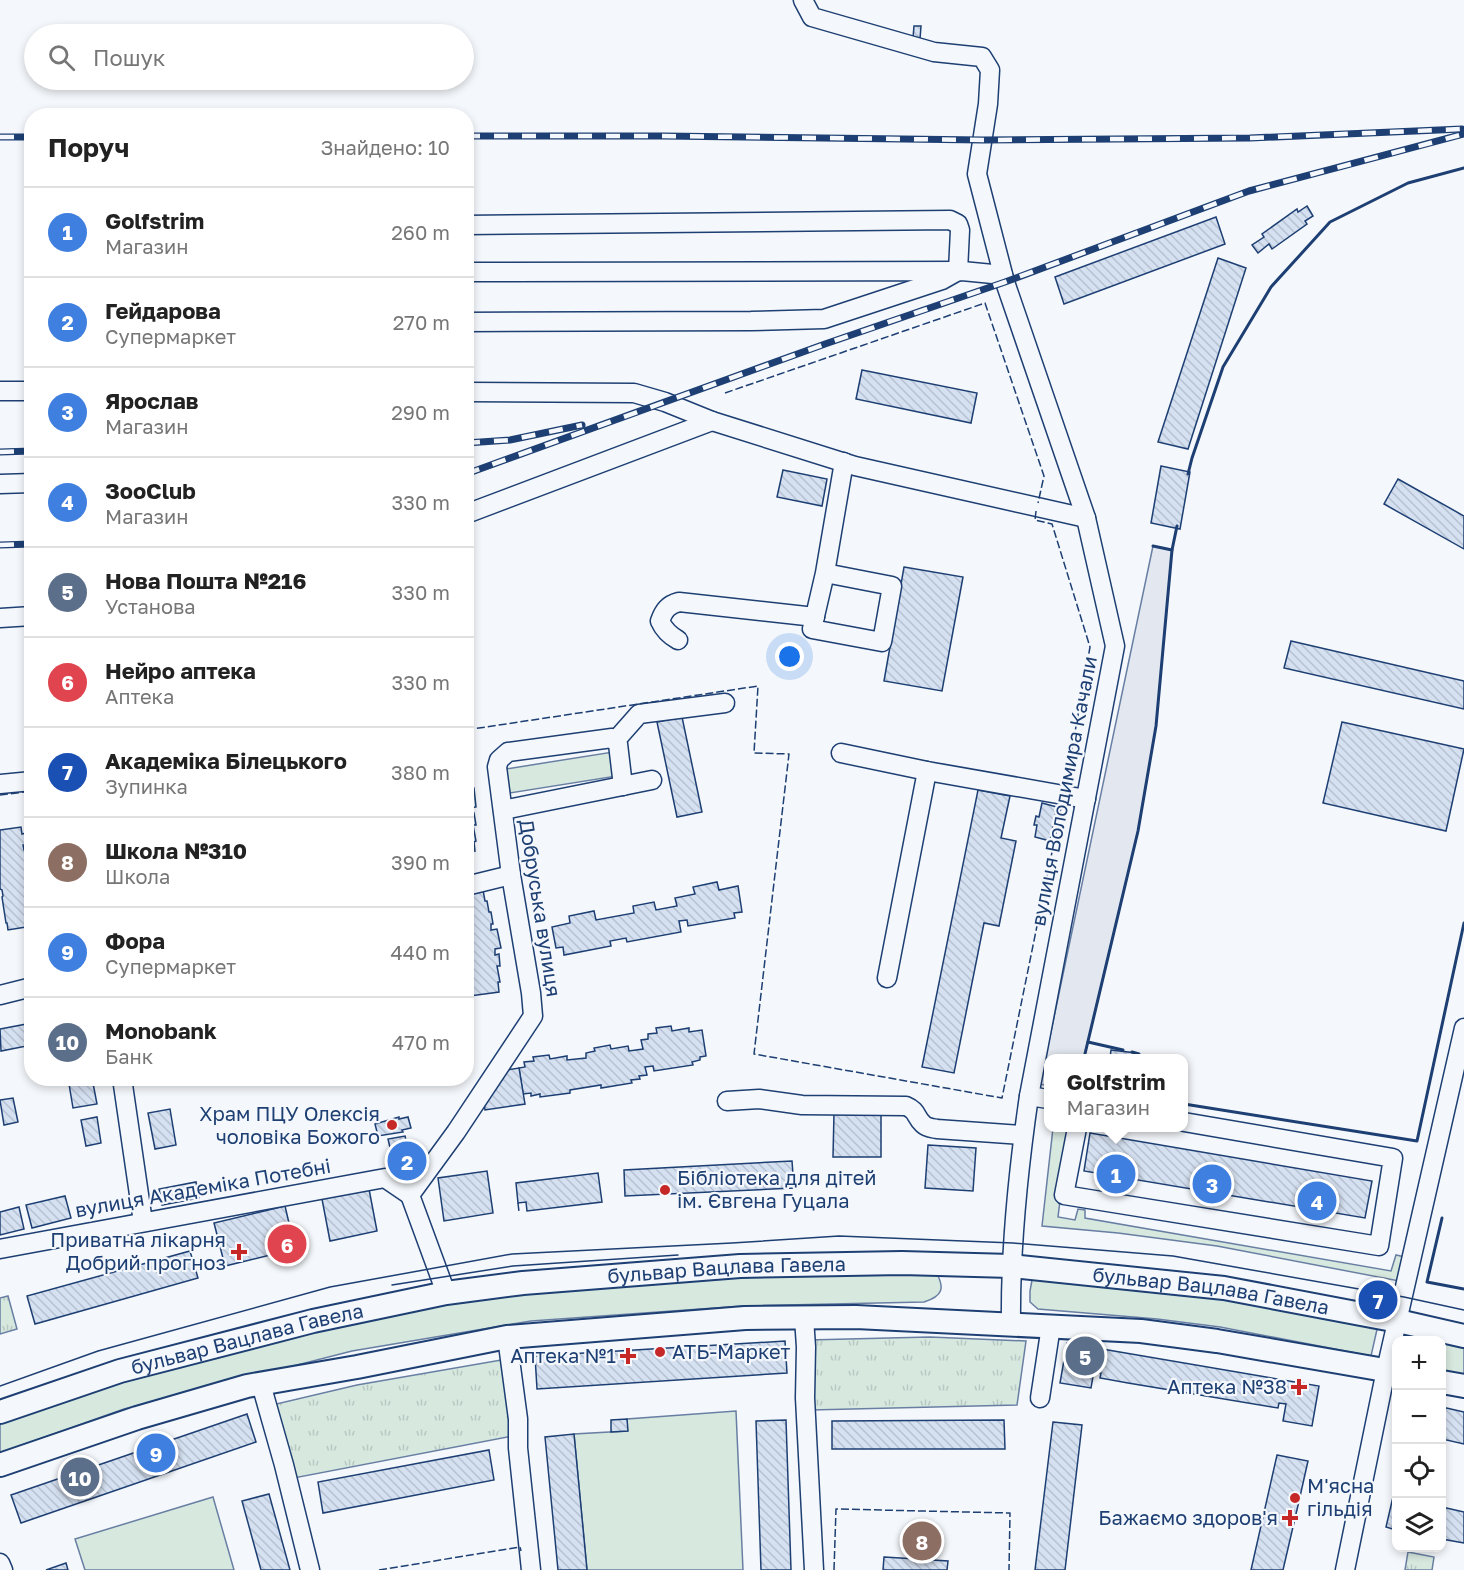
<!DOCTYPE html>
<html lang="uk">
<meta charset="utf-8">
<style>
:root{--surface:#fff;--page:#f6f6f6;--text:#222;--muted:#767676;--line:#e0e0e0;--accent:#111827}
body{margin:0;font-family:"Golos Text",sans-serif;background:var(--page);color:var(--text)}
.controls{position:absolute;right:18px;bottom:18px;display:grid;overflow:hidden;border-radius:12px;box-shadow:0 3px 9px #0003}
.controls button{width:54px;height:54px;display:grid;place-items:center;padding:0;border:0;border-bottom:2px solid var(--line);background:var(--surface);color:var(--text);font:30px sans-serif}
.you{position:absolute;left:790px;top:657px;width:21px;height:21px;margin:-15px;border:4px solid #fff;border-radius:50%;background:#1a73e8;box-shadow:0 0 0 9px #1a73e833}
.badge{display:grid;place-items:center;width:39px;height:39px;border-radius:50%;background:var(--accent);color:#fff;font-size:20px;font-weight:700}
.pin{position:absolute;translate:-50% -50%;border:3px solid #fff;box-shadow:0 2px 6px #0006}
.popup{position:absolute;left:1044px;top:1054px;width:144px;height:78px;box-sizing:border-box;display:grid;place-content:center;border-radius:12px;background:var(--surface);filter:drop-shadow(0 2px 4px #0005);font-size:20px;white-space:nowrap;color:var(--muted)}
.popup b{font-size:22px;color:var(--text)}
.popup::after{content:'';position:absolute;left:50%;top:100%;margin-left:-12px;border:12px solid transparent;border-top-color:var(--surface)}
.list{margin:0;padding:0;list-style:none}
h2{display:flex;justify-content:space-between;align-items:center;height:78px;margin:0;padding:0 24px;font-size:26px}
h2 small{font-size:20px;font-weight:400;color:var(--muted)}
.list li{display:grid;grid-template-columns:39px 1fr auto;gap:18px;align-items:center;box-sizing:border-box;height:90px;padding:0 24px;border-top:2px solid var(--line)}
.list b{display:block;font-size:22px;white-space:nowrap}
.list p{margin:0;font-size:20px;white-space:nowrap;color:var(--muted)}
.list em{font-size:20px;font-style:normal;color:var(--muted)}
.icon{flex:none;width:33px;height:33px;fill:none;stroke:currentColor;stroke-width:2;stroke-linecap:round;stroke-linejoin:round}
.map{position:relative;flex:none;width:1464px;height:1570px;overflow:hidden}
.search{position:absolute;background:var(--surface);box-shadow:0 3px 9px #0003;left:24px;top:24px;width:450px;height:66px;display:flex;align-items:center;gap:15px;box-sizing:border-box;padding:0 21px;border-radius:33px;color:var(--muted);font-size:22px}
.panel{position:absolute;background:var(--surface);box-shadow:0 3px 9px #0003;left:24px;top:108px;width:450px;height:978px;border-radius:24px}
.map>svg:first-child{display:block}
.green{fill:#d7e8df;stroke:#687fa3;stroke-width:1.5}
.park{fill:url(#park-tufts);stroke:#687fa3;stroke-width:1.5}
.parking{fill:#e3e8f0;stroke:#687fa3;stroke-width:1.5}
.building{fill:url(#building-back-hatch);stroke:#1d3f73;stroke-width:1.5}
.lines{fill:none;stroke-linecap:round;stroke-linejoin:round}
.minor-casing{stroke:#1d3f73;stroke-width:21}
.major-casing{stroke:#1d3f73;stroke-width:26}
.minor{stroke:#f4f7fb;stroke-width:18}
.major{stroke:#f4f7fb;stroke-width:22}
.tram{stroke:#1d3f73;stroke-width:1.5}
.rail-casing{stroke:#1d3f73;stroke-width:7}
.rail{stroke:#f4f7fb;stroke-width:4.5;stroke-dasharray:14;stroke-linecap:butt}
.fence{stroke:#1d3f73;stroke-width:1.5;stroke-dasharray:8 3;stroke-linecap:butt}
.wall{stroke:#1d3f73;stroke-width:3}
.poi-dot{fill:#c62828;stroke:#f4f7fb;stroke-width:2}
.labels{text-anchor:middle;stroke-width:4.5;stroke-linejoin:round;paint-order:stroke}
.street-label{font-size:20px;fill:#1d3f73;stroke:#f4f7fb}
.poi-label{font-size:20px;fill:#1d3f73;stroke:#f4f7fb;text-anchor:end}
</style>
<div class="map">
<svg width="1464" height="1570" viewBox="0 0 1464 1570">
<defs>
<pattern id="park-tufts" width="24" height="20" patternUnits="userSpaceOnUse" patternTransform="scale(1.5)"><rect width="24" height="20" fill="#d7e8df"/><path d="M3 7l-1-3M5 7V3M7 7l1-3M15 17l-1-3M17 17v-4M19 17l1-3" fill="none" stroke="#b8c8c3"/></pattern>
<pattern id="building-back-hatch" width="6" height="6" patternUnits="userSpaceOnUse" patternTransform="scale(1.5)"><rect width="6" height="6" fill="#d5e0f0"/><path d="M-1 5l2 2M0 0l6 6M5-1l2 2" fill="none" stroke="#b6c1d1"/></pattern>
</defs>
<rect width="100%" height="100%" fill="#f4f7fb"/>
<g class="green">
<path d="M613,752L617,776L510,793L506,769Z"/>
<path d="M1053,1128H1069L1058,1217L1075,1220L1078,1209L1085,1210V1218L1391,1271L1396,1255L1405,1257L1399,1281L1217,1246L1118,1233L1042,1226Z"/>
<path d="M738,1270L936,1272C945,1288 943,1296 924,1302L743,1306L531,1321L352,1351L124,1409L0,1453V1421L115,1382L346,1323L523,1290Z"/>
<path d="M1041,1275L1221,1297L1378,1325L1371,1356L1220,1327L1157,1319L1038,1309L1030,1302V1291L1032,1280Z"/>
<path d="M1442,1342L1464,1346V1376L1442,1371Z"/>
<path d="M736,1411L743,1570H587L574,1434L627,1431V1419Z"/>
<path d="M213,1497L234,1570H85L75,1539Z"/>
</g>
<g class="park">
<path d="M8,1296L17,1329L0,1334V1298Z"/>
<path d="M930,1337L1026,1341L1017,1405L811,1410L808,1340Z"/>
<path d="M518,1357L523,1434L294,1478L272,1405L357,1385Z"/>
<path d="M1408,1552L1434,1557L1432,1570H1405Z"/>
</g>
<path class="parking" d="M1153,546L1172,550L1156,726L1138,831L1084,1058H1048V1086L1040,1084Z"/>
<g class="building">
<path d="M914,26H921L920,39L913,38Z"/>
<path d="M1307,206L1313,216L1305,221L1307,224L1272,249L1269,244L1258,253L1252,245L1264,237L1262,234L1297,209L1298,212Z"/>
<path d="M1216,217L1225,244L1064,304L1055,277Z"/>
<path d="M1218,258L1246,268L1188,449L1158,442Z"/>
<path d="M862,370L977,393L971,423L856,399Z"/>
<path d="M1161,466L1190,472L1180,529L1151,523Z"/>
<path d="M783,470L827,479L822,506L777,497Z"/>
<path d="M1398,479L1464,516V549L1384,504Z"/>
<path d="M904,567L963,577L942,691L884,681Z"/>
<path d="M1291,641L1464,681V709L1284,668Z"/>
<path d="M682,717L702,812L677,817L657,722Z"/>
<path d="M1342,722L1464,749L1446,831L1323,803Z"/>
<path d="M466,784L468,789L474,788L476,807L470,808L471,814L474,813L476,825H473L476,841L474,842L475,851L466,852Z"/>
<path d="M978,790L1010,796L1001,838L1016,841L999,926L984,923L954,1073L922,1067Z"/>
<path d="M1042,803L1057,807L1050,841L1035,837L1037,825H1034L1036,816L1039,817Z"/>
<path d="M21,827L22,834L26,833L28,844L23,845L24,850H32V860H30L32,866V926L8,930L7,923H6L2,897L3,896L2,890L0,889V830Z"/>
<path d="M717,882L719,890L738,886L742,912L734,913L735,918L688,926L687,920L679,921L681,932L627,942L626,938L610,941L611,946L564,955L563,947L556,948L552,927L570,923L569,916L594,911L596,920L634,913L633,906L654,902L656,910L677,906L675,898L695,894L693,887Z"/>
<path d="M483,890L485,901H487L489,912H491L493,924H491V930L497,929L501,948L495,949V955L499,954L500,966H497L500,982H498L499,992L470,996L466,971V892Z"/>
<path d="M32,1023V1045L1,1051L0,1029Z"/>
<path d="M671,1026L672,1031L689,1028V1032L702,1030L706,1056L700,1057V1060L692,1062L693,1065L654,1071L653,1066L645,1067L647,1075L639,1076L640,1079L631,1080L632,1083L601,1088V1085L570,1090V1093L540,1097V1094L531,1096V1093L523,1094L519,1068L525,1067L524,1062L534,1061L533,1057L549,1055L550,1059L567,1056V1060L586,1058V1053L595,1051L594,1048L610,1045L611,1049L628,1046L629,1051L643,1049L641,1040L648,1039V1034L657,1033L656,1028Z"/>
<path d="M1111,1050L1136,1053L1135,1058H1110Z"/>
<path d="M519,1068L525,1104L485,1110L483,1095L501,1071Z"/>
<path d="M68,1078H92L97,1104L73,1108Z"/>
<path d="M13,1098L18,1122L4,1125L0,1100Z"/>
<path d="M170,1109L176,1145L155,1149L148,1113Z"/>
<path d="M834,1113L881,1114V1157H833Z"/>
<path d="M97,1117L101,1143L86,1146L81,1120Z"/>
<path d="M399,1117V1119L408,1117L411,1128L402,1130L403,1132L378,1136L375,1124Z"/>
<path d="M1090,1133L1372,1181L1365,1218L1084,1171Z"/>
<path d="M405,1136L409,1152L392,1156L388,1139Z"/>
<path d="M928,1145L976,1148L973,1191L925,1188Z"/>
<path d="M792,1161L794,1188L625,1196L624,1170Z"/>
<path d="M487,1171L493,1213L444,1221L438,1178Z"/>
<path d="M598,1173L602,1202L527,1211L526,1202L518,1203L516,1183Z"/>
<path d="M196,1182L199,1198L162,1205L159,1189Z"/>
<path d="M369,1189L377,1231L330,1241L322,1199Z"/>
<path d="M65,1196L71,1218L32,1228L26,1205Z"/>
<path d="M285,1206L295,1249L225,1266L214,1223Z"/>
<path d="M19,1207L24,1229L0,1235V1212Z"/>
<path d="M190,1251L198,1278L35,1324L27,1296Z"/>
<path d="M785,1341L787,1373L537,1389L535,1356Z"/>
<path d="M1067,1343L1319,1386L1312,1426L1283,1421L1286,1404L1279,1403L1278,1408L1128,1383L1100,1378L1101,1373L1095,1372L1094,1371L1091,1388L1060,1383Z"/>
<path d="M1442,1407L1464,1412V1444L1442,1439Z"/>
<path d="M247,1414L256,1442L21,1523L11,1495Z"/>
<path d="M627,1419L628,1431L611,1432V1420Z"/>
<path d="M786,1420L791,1570H761L756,1421Z"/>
<path d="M1004,1420L1005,1449H832V1421Z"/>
<path d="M1053,1422L1082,1425L1065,1570H1035Z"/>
<path d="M574,1434L587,1570H558L545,1437Z"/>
<path d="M489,1450L494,1480L323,1513L318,1482Z"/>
<path d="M1277,1455L1308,1461L1299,1501L1283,1570H1251Z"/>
<path d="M269,1494L290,1570H261L242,1501Z"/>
<path d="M1393,1497L1396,1498V1530L1386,1527Z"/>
<path d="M1442,1507L1464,1512V1543L1442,1539Z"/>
<path d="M884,1557L948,1561L947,1570H883Z"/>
<path d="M66,1563L68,1570H46Z"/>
</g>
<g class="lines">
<g class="minor-casing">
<g id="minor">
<path d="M803,0L812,17L934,52L982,57L990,70L988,104L977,174L1005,282L1086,518L1115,646L1029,1096C1018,1172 1010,1248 1011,1324"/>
<path d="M466,225L950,220L958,224L960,230L958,271L942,280L824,319L751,321L466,322"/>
<path d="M466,272L962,271L1003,275"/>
<path d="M0,391H32"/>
<path d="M466,392L634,393L665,402L712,421"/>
<path d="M0,484L32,483"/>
<path d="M466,514L712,421L855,466L1086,518"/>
<path d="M825,573L892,586L882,642L812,629L825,573L844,462"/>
<path d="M0,618L32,616"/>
<path d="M678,640C669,635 664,630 660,621C664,610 668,605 679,602L815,617"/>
<path d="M616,740L639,714L725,703"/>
<path d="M841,753L927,771L1086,799"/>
<path d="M0,784L32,781"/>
<path d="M503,810L652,780"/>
<path d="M466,886L511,875"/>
<path d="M887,978L927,771"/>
<path d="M0,995L32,987"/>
<path d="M122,1078L143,1222"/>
<path d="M1029,1096L1048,1099"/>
<path d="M727,1101L759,1099L802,1105L906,1106C918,1111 915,1117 923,1124C927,1128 932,1128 937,1129L1023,1135"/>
<path d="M1077,1128L1064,1195L1379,1246L1393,1158L1184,1122"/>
<path d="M0,1249L385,1178L410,1195"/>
<path d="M446,1293L410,1195L456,1132L533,1016L531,993L511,875L497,767L499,760L508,752L612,738L618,744L623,786"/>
<path d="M804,1318L806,1347L805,1398L814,1570"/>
<path d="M507,1337L518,1419V1448L531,1570"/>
<path d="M261,1384L284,1465L310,1570"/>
<path d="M1040,1398L1051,1326"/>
<path d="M0,1563L3,1570"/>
<path d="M1345,1570L1386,1370L1464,1028"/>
</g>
</g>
<g class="major-casing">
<g id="major">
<path d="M1442,1382L1464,1386"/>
<path id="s1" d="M0,1412L120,1371L313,1321L446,1293L523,1283L740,1266L902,1263L1011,1266L1224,1288L1398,1321L1464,1336"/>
<path d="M0,1465L137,1418L247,1386L357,1367L507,1337L745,1318L856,1317L1141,1331L1217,1341L1396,1372"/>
</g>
</g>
<use href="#minor" class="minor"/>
<use href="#major" class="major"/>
<g class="tram">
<path d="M392,1285L513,1266L678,1255"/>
<path d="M0,1386L98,1351L330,1287L512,1254L732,1243L839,1236L1013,1243L1173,1256L1404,1297L1464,1310"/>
</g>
<g class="rail-casing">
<g id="rail">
<path d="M466,136H663L983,140L1250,138L1462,129"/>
<path d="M0,137H32"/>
<path d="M466,443L510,440L582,425"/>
<path d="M0,452L32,451"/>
<path d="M466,474L825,344L1005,282L1249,191L1464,134"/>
<path d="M0,545L32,544"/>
</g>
</g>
<use href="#rail" class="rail"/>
<g class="fence">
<path d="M725,393L985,303L1044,476L1038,503"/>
<path d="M1036,511L1035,520L1052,524L1090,647L1065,789"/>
<path d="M466,730L758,686L754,753L789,754L754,1054L1002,1098L1063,798"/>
<path d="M0,795L32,791"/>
<path d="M466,1050L472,1054L466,1055"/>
<path d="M518,1203L519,1212"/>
<path d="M379,1570L520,1547L521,1551"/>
<path d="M834,1570L836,1509L1010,1513L1009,1570"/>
</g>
<g class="wall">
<path d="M1188,474L1192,458L1223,367L1271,287L1330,222L1408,183L1464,168"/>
<path d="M1172,550L1177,526"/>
<path d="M1088,1042L1123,1050"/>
<path d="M1132,1052L1139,1054L1138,1058"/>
<path d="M1084,1058L1138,831L1156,726L1172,550L1153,546"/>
<path d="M1184,1104L1417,1141L1464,923"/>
<path d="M1442,1218L1427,1282L1464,1289"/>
</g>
</g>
<g class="poi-dot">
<circle cx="392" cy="1125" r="6"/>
<circle cx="665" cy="1190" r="6"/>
<path d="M236 1243h6v6h6v6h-6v6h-6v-6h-6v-6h6z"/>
<circle cx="660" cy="1352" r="6"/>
<path d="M625 1347h6v6h6v6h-6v6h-6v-6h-6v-6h6z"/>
<path d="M1296 1378h6v6h6v6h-6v6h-6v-6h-6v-6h6z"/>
<circle cx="1295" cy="1498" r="6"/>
<path d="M1287 1509h6v6h6v6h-6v6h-6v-6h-6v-6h6z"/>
</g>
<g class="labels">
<g class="street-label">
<text transform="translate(1064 791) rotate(-79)" y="7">вулиця Володимира Качали</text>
<text transform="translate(540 908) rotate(81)" y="7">Добруська вулиця</text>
<text transform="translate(203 1188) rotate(-10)" y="7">вулиця Академіка Потебні</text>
<text dy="7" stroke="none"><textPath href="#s1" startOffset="744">бульвар Вацлава Гавела</textPath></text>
<text dy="7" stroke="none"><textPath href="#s1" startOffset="1230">бульвар Вацлава Гавела</textPath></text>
<text dy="7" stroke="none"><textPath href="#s1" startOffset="258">бульвар Вацлава Гавела</textPath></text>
</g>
<g class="poi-label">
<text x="380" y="1121">Храм ПЦУ Олексія<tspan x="380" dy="23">чоловіка Божого</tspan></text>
<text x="677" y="1185" text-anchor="start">Бібліотека для дітей<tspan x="677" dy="23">ім. Євгена Гуцала</tspan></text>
<text x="226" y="1247">Приватна лікарня<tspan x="226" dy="23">Добрий прогноз</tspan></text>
<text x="672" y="1359" text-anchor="start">АТБ-Маркет</text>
<text x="616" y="1363">Аптека №1</text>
<text x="1287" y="1394">Аптека №38</text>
<text x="1307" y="1493" text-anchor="start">М'ясна<tspan x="1307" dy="23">гільдія</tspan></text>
<text x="1278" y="1525">Бажаємо здоров'я</text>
</g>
</g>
</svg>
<div class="controls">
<button>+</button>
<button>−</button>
<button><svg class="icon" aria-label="locate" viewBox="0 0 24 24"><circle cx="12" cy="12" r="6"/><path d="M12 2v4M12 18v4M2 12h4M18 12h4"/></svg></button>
<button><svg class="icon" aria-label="layers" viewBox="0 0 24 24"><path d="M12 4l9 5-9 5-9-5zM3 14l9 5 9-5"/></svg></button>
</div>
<div class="you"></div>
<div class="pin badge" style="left:1116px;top:1174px;background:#3f7fe0">1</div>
<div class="popup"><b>Golfstrim</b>Магазин</div>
<div class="pin badge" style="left:407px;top:1161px;background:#3f7fe0">2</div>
<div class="pin badge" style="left:1212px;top:1184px;background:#3f7fe0">3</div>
<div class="pin badge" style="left:1317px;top:1201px;background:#3f7fe0">4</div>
<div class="pin badge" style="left:1085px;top:1356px;background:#5c6f8a">5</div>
<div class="pin badge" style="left:287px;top:1244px;background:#e0444e">6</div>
<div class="pin badge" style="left:1378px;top:1300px;background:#1a4fb4">7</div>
<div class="pin badge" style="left:922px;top:1541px;background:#8d6e63">8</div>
<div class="pin badge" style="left:156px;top:1453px;background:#3f7fe0">9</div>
<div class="pin badge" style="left:80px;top:1477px;background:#5c6f8a">10</div>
<div class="search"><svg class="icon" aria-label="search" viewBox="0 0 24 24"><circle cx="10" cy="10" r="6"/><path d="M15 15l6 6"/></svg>Пошук</div>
<section class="panel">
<h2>Поруч<small>Знайдено: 10</small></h2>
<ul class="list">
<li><span class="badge" style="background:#3f7fe0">1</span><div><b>Golfstrim</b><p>Магазин</p></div><em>260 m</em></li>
<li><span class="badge" style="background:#3f7fe0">2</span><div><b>Гейдарова</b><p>Супермаркет</p></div><em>270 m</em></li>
<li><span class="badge" style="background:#3f7fe0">3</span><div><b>Ярослав</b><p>Магазин</p></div><em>290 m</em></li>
<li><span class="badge" style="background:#3f7fe0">4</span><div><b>ЗооClub</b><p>Магазин</p></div><em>330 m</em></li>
<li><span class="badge" style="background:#5c6f8a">5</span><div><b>Нова Пошта №216</b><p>Установа</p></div><em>330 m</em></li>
<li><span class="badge" style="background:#e0444e">6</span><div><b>Нейро аптека</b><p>Аптека</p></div><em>330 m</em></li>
<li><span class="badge" style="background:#1a4fb4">7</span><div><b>Академіка Білецького</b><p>Зупинка</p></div><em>380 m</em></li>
<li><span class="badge" style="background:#8d6e63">8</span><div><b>Школа №310</b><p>Школа</p></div><em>390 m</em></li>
<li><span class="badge" style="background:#3f7fe0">9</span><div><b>Фора</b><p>Супермаркет</p></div><em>440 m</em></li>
<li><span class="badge" style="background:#5c6f8a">10</span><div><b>Monobank</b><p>Банк</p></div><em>470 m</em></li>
</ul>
</section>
</div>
